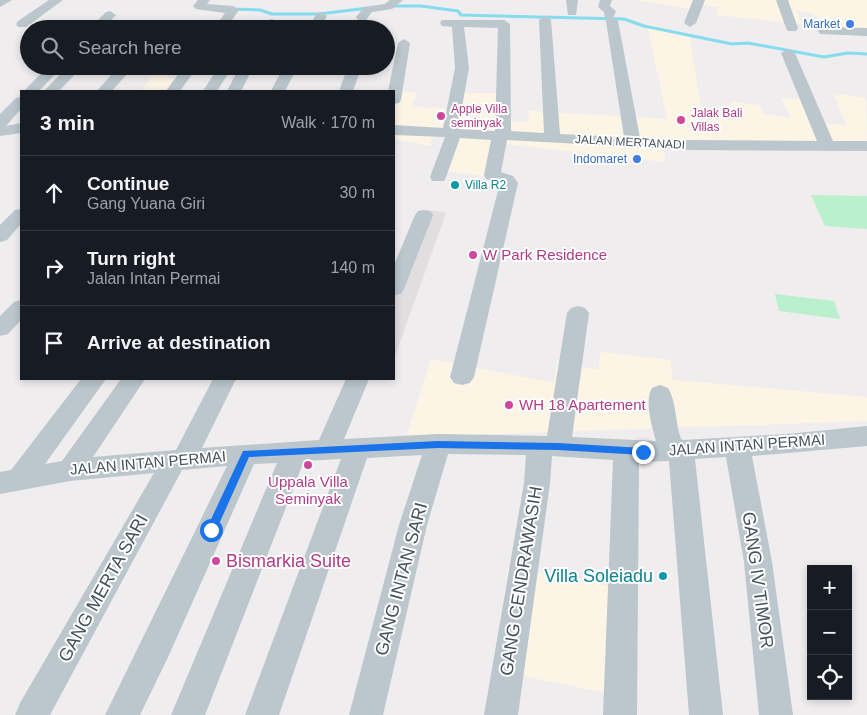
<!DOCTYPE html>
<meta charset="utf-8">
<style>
:root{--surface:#171b24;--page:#242831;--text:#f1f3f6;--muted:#9ea1a6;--line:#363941}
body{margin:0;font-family:Helvetica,sans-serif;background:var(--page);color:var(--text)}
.controls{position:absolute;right:15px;bottom:15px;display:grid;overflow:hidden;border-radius:0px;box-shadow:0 2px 8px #0003}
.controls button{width:45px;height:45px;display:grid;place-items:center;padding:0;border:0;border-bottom:1px solid var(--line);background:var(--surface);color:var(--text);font:25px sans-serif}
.stop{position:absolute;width:15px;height:15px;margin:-11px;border:4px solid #1a73e8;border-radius:50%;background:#fff}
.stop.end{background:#1a73e8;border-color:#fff;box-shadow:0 1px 5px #0008}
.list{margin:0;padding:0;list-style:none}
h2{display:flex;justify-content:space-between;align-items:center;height:65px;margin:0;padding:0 20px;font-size:21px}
h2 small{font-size:16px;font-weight:400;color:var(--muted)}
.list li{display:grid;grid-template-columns:32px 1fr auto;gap:15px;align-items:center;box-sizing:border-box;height:75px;padding:0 20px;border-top:1px solid var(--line)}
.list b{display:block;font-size:19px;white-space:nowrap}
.list p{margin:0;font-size:16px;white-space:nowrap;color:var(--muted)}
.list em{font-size:16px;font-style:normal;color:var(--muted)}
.icon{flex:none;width:28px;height:28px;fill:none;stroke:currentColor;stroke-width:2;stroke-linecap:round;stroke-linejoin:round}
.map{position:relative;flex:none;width:867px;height:715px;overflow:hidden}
.search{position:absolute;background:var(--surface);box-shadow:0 2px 8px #0003;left:20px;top:20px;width:375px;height:55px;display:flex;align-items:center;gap:12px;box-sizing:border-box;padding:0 18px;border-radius:28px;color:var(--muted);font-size:19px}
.panel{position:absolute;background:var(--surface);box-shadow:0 2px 8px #0003;left:20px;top:90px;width:375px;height:290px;border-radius:0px}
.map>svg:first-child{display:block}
.commercial{fill:#fcf5e6}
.education{fill:#e1dee0}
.green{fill:#baf0cd}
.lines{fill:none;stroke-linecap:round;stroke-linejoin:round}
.stream{stroke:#86dcee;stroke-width:3}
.minor{fill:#bbc6cd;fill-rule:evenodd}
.route{fill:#1a73e8}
.shop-dot{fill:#3f7fe0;stroke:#fff;stroke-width:2}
.hotel-dot{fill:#d1479c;stroke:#fff;stroke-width:2}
.culture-dot{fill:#0f9aa8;stroke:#fff;stroke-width:2}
.labels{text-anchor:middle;stroke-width:4;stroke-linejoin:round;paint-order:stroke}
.far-shop-label{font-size:12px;fill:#366cbe;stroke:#fff;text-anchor:end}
.far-hotel-label{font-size:12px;fill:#b23c85;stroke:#fff;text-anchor:start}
.far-street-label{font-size:12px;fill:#45525c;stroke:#fff}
.far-culture-label{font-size:12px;fill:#0d838f;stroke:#fff;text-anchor:start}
.hotel-label{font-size:15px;fill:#b23c85;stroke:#fff;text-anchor:start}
.street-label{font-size:15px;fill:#45525c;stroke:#fff}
.near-hotel-label{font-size:18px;fill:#b23c85;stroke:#fff;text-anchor:start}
.near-culture-label{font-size:18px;fill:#0d838f;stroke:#fff;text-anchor:end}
.near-street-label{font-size:18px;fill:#45525c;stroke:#fff}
</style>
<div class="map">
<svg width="867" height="715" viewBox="0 0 867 715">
<rect width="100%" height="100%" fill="#f0edee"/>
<g class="commercial">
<path d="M638,0H867V29L821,27L813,13L797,11L802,24L717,15L718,7L692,5V9Z"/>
<path d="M647,24L689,34L701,107L731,110V102L759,105L764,114L790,118L782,98L807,99L817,123L846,125L834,94L866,98L867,142L664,141L665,162L497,143L485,176L445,171L459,129L434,127L430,146L394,139V91L416,93L412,107L461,109L462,93H502V121L529,122L528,111L667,119Z"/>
<path d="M154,74L183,81L177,91H141Z"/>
<path d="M601,352L671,360L672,380L867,397V421L406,437L431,359L554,383L557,362L598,370Z"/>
<path d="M508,567L609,586L606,693L494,670Z"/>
</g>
<path class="education" d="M431,210L446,213L394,359V292Z"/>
<g class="green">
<path d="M811,195L867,196V229L825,226Z"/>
<path d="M775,294L834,301L840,319L779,311Z"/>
</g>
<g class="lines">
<g class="stream">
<path d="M389,6H421L458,11L461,15L624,19L644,26L732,44L748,43L824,57L848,53L867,54"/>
<path d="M231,9L260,10L272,14H319L368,8"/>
</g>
<g class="minor">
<path d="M0,0H12L0,7Z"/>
<path d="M49,0H63L26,27H18L16,24L18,21Z"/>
<path d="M198,0H210L207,4L233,6L239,10L230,23L226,24L220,20L225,13L196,9L193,6Z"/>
<path d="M390,0H403L392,9L372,12L366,20H358L356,17L364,7L385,4Z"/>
<path d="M566,0H578L576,15H568Z"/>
<path d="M600,0H612L610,6L616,11L613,18L618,21L640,138L687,140L817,141L781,53L788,49L795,53L833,141H867V151L687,150L507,140L501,172L513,176L518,183L474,377L470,383L462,385L454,383L450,377L500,183L486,179L484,175L491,140L460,138L446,177L444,181H432L430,177L445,137L394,135V125L443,128L455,68L452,27L442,26L440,23L442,20H504L510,24L511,131L544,133L539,20L545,16L551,20L560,134L624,137L606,21L608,18H605L604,12L598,7ZM464,27L498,28L495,131L458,129L469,68Z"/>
<path d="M693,0H705L696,23L690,27L684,23Z"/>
<path d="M776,0H788L798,28L796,31H788L786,28Z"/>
<path d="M110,11L116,15L102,29H89L106,12Z"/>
<path d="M321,12L327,16L319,29H307L317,13Z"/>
<path d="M272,19L278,23L275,29H263L268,20Z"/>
<path d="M253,21L259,25L256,29H244L249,22Z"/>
<path d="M165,22L171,26L169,29H156L161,23Z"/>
<path d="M824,27L867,28V36L820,34L818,31L820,28Z"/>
<path d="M404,39L410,43L401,100L399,103L394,104V91H388L398,43Z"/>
<path d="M48,66H63L39,91H24Z"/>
<path d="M68,66H83L59,91H44Z"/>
<path d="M119,66H134L112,91H97Z"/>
<path d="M184,66H198L180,91H166Z"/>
<path d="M219,66H233L217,91H203Z"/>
<path d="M240,66H254L241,91H227Z"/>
<path d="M284,66H298L285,91H271Z"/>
<path d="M348,66H362L353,91H339Z"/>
<path d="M21,97V109L6,126L21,123V133L0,136V114L16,98Z"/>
<path d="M21,209V224L7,240L0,242V225L15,210Z"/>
<path d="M424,210L430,211L433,215L404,289L401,294L394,295V265L415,215L418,211Z"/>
<path d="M21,300V320L8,334L0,336V316L14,302Z"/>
<path d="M578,306L585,308L589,313L572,437L656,441C652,427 644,401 652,388L660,385L668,388C677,403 675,423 681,439L683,440L787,434L867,426V446L752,456L772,562L793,715H759L744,562L726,457L695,459L723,715H689L669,461L639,462L637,715H603L613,460L552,456L550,483L518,715H484L524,483L526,455L448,454L427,525L383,715H349L399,525L422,455L367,458L279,715H245L341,459L304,461L205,715H171L277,463L254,464L169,655L140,715H105L227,466L182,470L50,715H15L20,703L154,473L70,481L0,494V472L11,470L81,379H106L45,464L62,461L121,379H145L93,457L176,450L213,379H236L202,448L319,440L346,379H369L344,439L438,434L547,436L567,313L571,308Z"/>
</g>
</g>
<path class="route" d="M438,441L558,443L643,448L647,452L643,455L558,450L438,448L249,457L215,533H208L206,530L243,451Z"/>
<g class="shop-dot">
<circle cx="850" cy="24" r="5"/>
<circle cx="637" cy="159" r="5"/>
</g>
<g class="hotel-dot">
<circle cx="441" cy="116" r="5"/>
<circle cx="681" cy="120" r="5"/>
<circle cx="473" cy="255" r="5"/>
<circle cx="509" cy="405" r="5"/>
<circle cx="308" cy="465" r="5"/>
<circle cx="216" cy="561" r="5"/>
</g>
<g class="culture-dot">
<circle cx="455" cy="185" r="5"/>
<circle cx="663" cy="576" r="5"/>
</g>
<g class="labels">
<g class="far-shop-label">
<text x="840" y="28">Market</text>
<text x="627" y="163">Indomaret</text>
</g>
<g class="far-hotel-label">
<text x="451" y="113">Apple Villa<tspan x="451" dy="14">seminyak</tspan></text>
<text x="691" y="117">Jalak Bali<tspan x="691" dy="14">Villas</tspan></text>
</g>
<g class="far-street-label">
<text transform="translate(630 142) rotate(3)" y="4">JALAN MERTANADI</text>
</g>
<g class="far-culture-label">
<text x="465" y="189">Villa R2</text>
</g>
<g class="hotel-label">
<text x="483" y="260">W Park Residence</text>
<text x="519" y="410">WH 18 Apartement</text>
<text x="308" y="487" text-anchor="middle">Uppala Villa<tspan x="308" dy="17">Seminyak</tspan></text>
</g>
<g class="street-label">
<text transform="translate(747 445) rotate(-4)" y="5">JALAN INTAN PERMAI</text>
<text transform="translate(148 463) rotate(-5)" y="5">JALAN INTAN PERMAI</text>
</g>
<g class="near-hotel-label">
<text x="226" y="567">Bismarkia Suite</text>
</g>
<g class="near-culture-label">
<text x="653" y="582">Villa Soleiadu</text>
</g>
<g class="near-street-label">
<text transform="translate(401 579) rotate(-75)" y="6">GANG INTAN SARI</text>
<text transform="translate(758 580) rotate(82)" y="6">GANG IV TIMOR</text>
<text transform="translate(521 581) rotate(-81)" y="6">GANG CENDRAWASIH</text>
<text transform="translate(103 588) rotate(-61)" y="6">GANG MERTA SARI</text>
</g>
</g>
</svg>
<div class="controls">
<button>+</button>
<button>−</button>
<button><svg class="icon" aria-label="locate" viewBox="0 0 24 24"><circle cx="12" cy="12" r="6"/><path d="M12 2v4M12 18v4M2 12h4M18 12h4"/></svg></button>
</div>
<div class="stop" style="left:211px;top:530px"></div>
<div class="stop end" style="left:643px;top:452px"></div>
<div class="search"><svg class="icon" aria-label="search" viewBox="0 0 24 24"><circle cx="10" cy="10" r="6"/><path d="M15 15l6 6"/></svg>Search here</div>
<section class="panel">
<h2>3 min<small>Walk · 170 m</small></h2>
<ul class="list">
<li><svg class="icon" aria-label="ahead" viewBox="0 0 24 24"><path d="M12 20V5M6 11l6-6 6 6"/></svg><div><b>Continue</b><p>Gang Yuana Giri</p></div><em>30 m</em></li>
<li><svg class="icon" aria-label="right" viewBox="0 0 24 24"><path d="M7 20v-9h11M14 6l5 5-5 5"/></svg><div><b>Turn right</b><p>Jalan Intan Permai</p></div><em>140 m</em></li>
<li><svg class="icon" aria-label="arrive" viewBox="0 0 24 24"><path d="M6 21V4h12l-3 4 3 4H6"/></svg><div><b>Arrive at destination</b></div></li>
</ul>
</section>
</div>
